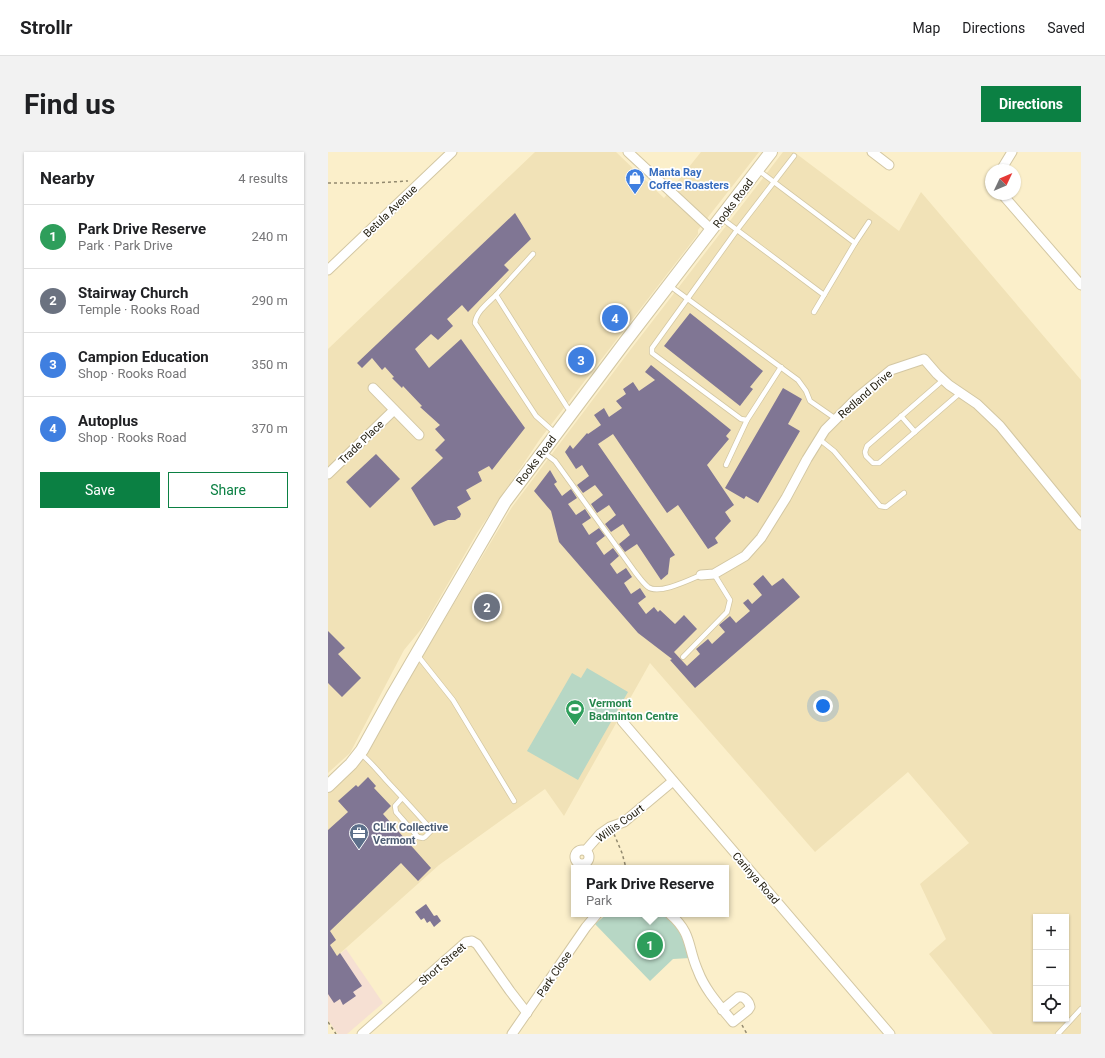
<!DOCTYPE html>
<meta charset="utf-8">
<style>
:root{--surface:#fff;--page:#f2f2f2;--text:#202124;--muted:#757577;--line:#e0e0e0;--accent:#0b8043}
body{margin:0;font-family:Roboto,sans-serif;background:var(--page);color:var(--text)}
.controls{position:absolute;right:12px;bottom:12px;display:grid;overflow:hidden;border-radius:0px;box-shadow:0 1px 3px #0004}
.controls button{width:36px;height:36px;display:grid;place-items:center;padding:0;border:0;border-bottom:1px solid var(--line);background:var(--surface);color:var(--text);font:20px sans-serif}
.compass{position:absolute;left:657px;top:12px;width:36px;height:36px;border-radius:50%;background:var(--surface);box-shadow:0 1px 3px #0004;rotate:46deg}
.you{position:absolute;left:495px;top:554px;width:14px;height:14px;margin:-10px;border:3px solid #fff;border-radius:50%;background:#1a73e8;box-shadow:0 0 0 6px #1a73e833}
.badge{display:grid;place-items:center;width:26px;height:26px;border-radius:50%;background:var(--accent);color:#fff;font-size:13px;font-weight:700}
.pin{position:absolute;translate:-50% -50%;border:2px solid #fff;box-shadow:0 1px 4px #0006}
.popup{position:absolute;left:243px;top:713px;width:158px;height:52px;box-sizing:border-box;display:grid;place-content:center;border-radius:0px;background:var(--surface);filter:drop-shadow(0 1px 3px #0005);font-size:13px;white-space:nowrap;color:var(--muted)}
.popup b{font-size:15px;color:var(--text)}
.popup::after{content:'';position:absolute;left:50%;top:100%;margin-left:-8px;border:8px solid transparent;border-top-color:var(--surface)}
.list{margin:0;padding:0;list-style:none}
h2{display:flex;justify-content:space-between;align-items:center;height:52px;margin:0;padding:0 16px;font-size:17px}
h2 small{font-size:13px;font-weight:400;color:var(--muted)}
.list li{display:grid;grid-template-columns:26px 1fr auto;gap:12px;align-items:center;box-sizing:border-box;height:64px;padding:0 16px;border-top:1px solid var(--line)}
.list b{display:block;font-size:15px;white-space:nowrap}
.list p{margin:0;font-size:13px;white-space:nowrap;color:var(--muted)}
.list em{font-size:13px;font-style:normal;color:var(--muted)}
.actions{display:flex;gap:8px;padding:12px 16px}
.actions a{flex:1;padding:9px 0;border:1px solid var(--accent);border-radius:0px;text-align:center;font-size:14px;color:var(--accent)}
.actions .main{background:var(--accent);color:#fff}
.icon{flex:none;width:22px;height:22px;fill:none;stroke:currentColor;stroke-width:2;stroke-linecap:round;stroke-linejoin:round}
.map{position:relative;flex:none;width:753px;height:882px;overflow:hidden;border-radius:0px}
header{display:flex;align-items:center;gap:24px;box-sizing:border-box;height:56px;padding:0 20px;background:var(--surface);border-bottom:1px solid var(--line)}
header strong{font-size:19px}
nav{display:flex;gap:22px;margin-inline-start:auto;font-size:14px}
.intro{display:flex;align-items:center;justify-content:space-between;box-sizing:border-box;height:96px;padding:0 24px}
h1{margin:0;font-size:28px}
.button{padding:10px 18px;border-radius:0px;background:var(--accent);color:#fff;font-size:14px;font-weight:700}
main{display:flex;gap:24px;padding:0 24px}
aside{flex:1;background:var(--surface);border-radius:0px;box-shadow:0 1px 3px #0004}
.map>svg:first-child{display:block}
.built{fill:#f1e2b7;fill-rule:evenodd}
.education{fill:#f6e0d3}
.green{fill:#b7d7c5}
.building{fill:#807694}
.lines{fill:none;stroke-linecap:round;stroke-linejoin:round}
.lane-casing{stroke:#d3c7a3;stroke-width:6}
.street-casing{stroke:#d3c7a3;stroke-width:11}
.secondary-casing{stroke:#d3c7a3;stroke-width:14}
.path{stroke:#92896f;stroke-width:1.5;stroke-dasharray:3 3;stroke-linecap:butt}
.lane{stroke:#fff;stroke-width:4.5}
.street{stroke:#fff;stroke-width:9}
.secondary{stroke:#fff;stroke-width:12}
.labels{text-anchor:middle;stroke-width:3.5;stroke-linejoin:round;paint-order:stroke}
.shop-label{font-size:11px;font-weight:bold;fill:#366cbe;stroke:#fff;text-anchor:start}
.street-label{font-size:11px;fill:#1f1b0d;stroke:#fff}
.leisure-label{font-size:11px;font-weight:bold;fill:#27864d;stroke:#fff;text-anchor:start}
.service-label{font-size:11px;font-weight:bold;fill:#4e5e75;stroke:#fff;text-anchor:start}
</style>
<header>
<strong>Strollr</strong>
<nav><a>Map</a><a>Directions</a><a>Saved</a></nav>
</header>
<div class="intro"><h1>Find us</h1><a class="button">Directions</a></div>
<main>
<aside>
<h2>Nearby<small>4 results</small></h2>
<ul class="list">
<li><span class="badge" style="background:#2e9e5b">1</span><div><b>Park Drive Reserve</b><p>Park · Park Drive</p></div><em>240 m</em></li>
<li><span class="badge" style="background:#6b7280">2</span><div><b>Stairway Church</b><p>Temple · Rooks Road</p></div><em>290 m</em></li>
<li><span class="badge" style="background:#3f7fe0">3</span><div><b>Campion Education</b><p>Shop · Rooks Road</p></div><em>350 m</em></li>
<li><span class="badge" style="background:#3f7fe0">4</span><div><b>Autoplus</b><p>Shop · Rooks Road</p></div><em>370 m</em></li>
</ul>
<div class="actions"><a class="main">Save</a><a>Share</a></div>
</aside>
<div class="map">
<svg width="753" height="882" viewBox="0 0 753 882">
<rect width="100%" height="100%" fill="#fbefca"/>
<g class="built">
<path d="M207,0H288L336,46L373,0H431L370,78V82L212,287L149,381L95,475L76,498L22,601L0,621V197Z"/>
<path d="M455,0H466L571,79L593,40L753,228V881L752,882H665L601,802L618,787L592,732L641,691L580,620L487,700L322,511L236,664L217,637L111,713L0,812V640L35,603L184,355L303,197ZM708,765H738V867H708Z"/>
</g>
<path class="education" d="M18,797L55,851L19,882H10L0,868V812Z"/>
<g class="green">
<path d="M259,516L300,540L250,628L199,599L244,521L253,526Z"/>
<path d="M279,762H337L353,780L362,806L345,807L322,829L267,772Z"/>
</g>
<g class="building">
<path d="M187,61L203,87L176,113L181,118L140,160L134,153L119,167L125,174L110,188L103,182L87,197L101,216L133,187L197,276L164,318L161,314L150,320L154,329L138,338L143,347L129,355L133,362L132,365L127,368H120L106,374L83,336L115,306L107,298L117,288L107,277L112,273L92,255L94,254L75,234L74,236L64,226L66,225L57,215L54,218L44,206L34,216L29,211Z"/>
<path d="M362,161L435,219L422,235L425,237L412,254L336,194Z"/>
<path d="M323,213L403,278L398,284L401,287L379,313L406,353L397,360L403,369L387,386L390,391L380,397L350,353L339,361L285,282L270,292L347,403L342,406L340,422L333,428L309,392L297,400L291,392L302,383L295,372L283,380L277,372L288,363L281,353L269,361L263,352L275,343L267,333L255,341L249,333L261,324L254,313L248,317L237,300L242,293L245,297L259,281L260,282L273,273L266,263L276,256L281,265L294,256L288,249L298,242L295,237L305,230L311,239L327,228L317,220Z"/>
<path d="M455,236L474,247L460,272L472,279L430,351L418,344L416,347L397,336Z"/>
<path d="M48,302L72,327L42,356L18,330Z"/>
<path d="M222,318L229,330L226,332L234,344L243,337L249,346L240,352L248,363L257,357L263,366L254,372L261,383L271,376L277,384L268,391L276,403L285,396L291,404L282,412L289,422L298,416L304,425L296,431L303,442L312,436L318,445L310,451L318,462L326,455L330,460L332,458L347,472L356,463L369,477L346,500L359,514L372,502L368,497L380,487L384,492L397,480L391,473L402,464L408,471L422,459L415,451L420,447L424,452L434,443L425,432L435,423L444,434L455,426L472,445L367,536L342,508L344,507L310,481L231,390L223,359L206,339Z"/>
<path d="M0,479L17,496L10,502L33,526L14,545L0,531Z"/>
<path d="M40,625L48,634L46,636L63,654L55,662L103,716L90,729L73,711L2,779L8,788L2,793L9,804L12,801L34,834L25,840L28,844L15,853L12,847L6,851L0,842V678L20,660L10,649L28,633L30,635Z"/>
<path d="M98,752L106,764L109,763L113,769L106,775L102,769L99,771L96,766L93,768L87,760Z"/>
</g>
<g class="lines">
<g class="lane-casing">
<g id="lane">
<path d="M430,18L527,91L486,160"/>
<path d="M393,66L496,143"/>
<path d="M527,91L541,70"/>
<path d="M342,134L470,228L478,239L482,249L508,267"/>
<path d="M168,143L205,102"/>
<path d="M453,215L419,268L413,267L324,201V196L409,78L466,4"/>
<path d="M615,228L539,294L537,300L538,304L545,311H551L632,241"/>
<path d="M573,264L587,280"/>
<path d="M227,281L208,264L147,171C148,160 160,151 168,143L239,255L244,261"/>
<path d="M491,287L506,299L552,354L558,355L576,341"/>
<path d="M215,300L227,309L307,420C311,425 315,431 320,435C331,443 361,428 373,423"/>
<path d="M398,313L419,268"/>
<path d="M90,504L125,548L186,649"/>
<path d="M355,505L399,460L402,448L386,422"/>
<path d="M32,601C42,609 50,619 58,628C72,643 86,658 100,674L102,680L97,685L95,686L90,685L68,660L67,654L74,646"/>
<path d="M730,882L753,857"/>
</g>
</g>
<g class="street-casing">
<g id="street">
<path d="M300,0L384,78"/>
<path d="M544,0L561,13"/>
<path d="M673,18L684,0"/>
<path d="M674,42L753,133"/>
<path d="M0,118L124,0"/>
<path d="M45,236L91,283"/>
<path d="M0,322L66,258"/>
<path d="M373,423L386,422L417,404L433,386L458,346L479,307L497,278L530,245L563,218L596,207L609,222L621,233L649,252L672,274L753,373"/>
<path d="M294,569L562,882"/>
<circle cx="254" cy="705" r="7"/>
<path d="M258,698L272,682L282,675L296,670L345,629"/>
<path d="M342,762C365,782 359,795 370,819C377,838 392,854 405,870L420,858L422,855C421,849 416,844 410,845L394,858"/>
<path d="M34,882L138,790L144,789L149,792L182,839L199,861"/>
<path d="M184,882L258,775L269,762"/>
</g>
</g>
<g class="secondary-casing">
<path id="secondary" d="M0,634L23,612L34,598L64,544L177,350L297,190L443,0"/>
</g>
<g class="path">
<path d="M0,31H46L80,29"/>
<path d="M286,682L294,701L298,716"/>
<path d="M0,870L8,882"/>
<path d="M414,873L419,882"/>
</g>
<use href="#lane" class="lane"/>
<use href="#street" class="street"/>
<use href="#secondary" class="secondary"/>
</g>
<defs>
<g id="shop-pin" transform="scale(1)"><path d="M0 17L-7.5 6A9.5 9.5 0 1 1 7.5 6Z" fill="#3f7fe0" stroke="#fff"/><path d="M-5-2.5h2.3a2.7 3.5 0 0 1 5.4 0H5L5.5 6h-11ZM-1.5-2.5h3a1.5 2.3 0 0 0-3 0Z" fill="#fff"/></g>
<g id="stadium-pin" transform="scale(1)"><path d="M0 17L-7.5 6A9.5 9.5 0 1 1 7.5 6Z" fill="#2e9e5b" stroke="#fff"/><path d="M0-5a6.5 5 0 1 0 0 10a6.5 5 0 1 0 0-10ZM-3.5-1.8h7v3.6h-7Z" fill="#fff"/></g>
<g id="office-pin" transform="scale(1)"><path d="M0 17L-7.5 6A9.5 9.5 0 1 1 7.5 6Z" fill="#5c6f8a" stroke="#fff"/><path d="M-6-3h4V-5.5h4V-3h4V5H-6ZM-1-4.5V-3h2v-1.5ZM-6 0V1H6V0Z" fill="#fff"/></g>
</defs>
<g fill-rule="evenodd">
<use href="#shop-pin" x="307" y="26"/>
<use href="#stadium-pin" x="247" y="557"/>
<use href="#office-pin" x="31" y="681"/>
</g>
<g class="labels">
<g class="shop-label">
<text x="321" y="24">Manta Ray<tspan x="321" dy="13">Coffee Roasters</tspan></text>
</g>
<g class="street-label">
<text transform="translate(405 51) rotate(-53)" y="4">Rooks Road</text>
<text transform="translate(62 59) rotate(-44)" y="4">Betula Avenue</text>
<text transform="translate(537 242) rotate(-41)" y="4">Redland Drive</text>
<text transform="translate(33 290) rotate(-44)" y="4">Trade Place</text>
<text transform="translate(208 308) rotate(-53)" y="4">Rooks Road</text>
<text transform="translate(292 671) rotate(-36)" y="4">Willis Court</text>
<text transform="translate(428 726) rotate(49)" y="4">Carinya Road</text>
<text transform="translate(114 812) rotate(-41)" y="4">Short Street</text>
<text transform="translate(226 822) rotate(-56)" y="4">Park Close</text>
</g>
<g class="leisure-label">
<text x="261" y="555">Vermont<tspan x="261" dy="13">Badminton Centre</tspan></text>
</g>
<g class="service-label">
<text x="45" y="679">CLIK Collective<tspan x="45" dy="13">Vermont</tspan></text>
</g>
</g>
</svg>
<div class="controls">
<button>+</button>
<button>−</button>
<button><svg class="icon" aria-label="locate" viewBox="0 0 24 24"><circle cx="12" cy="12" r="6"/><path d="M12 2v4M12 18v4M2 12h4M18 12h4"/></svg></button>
</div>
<svg class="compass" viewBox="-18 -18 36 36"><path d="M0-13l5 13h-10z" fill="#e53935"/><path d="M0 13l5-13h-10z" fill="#757577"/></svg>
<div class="you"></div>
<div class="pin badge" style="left:322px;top:793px;background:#2e9e5b">1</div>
<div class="popup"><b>Park Drive Reserve</b>Park</div>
<div class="pin badge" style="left:159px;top:455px;background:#6b7280">2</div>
<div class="pin badge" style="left:253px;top:208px;background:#3f7fe0">3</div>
<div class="pin badge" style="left:287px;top:166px;background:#3f7fe0">4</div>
</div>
</main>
